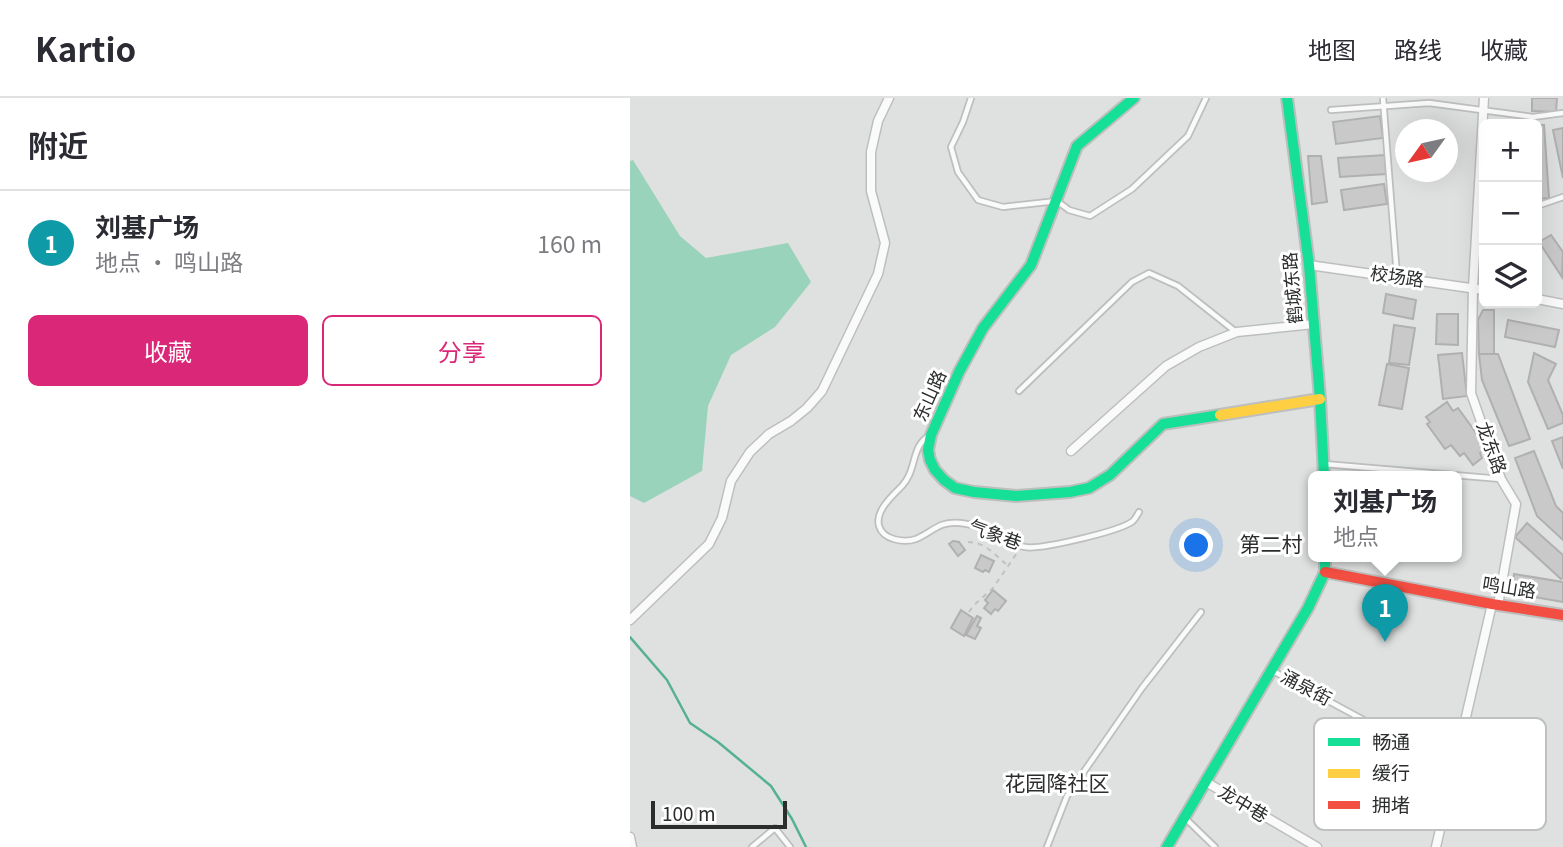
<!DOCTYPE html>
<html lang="zh">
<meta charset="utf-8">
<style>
:root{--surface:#fff;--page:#f7f7f7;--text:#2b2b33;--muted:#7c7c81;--line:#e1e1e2;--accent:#db2777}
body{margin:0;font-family:Georgia,"Noto Sans SC",serif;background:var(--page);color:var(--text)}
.controls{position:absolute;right:21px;top:21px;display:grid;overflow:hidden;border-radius:10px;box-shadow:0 7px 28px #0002}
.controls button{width:63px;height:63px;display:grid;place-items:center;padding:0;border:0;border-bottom:2px solid var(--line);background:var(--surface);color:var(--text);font:35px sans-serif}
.compass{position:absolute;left:765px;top:21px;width:63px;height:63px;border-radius:50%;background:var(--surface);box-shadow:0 7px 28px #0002;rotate:237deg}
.scale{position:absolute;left:21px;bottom:18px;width:136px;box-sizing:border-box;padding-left:7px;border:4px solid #2b2d2c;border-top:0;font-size:19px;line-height:24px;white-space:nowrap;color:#2b2d2c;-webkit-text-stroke:5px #fff;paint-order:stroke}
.you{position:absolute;left:567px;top:448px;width:24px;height:24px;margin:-18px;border:5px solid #fff;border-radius:50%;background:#1a73e8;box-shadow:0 0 0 10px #1a73e833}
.badge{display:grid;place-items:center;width:46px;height:46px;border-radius:50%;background:var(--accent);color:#fff;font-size:23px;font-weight:700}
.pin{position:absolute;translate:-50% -58px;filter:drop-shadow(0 2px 4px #0008)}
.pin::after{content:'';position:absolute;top:37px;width:24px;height:21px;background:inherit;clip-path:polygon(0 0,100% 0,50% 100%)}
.popup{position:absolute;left:678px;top:373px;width:154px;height:91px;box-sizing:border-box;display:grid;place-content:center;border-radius:10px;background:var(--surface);filter:drop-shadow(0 2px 5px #0005);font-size:23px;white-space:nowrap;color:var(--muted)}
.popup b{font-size:26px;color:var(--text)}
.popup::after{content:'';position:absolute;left:50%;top:100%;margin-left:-14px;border:14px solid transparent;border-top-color:var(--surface)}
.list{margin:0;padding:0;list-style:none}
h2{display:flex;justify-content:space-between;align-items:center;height:91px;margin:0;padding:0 28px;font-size:30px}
h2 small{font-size:23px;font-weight:400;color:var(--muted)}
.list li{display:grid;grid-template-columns:46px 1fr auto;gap:21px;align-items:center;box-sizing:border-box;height:105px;padding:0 28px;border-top:2px solid var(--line)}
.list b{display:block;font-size:26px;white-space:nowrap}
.list p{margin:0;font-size:23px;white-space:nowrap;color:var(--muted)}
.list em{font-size:23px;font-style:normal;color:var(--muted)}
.actions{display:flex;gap:14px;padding:21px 28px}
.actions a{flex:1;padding:16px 0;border:2px solid var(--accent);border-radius:10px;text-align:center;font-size:24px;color:var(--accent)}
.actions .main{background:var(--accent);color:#fff}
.icon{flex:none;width:38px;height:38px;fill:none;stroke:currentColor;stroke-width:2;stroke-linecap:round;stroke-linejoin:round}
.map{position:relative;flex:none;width:933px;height:749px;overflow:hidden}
header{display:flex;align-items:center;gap:42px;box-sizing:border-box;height:98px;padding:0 35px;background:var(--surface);border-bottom:2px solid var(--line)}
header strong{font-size:33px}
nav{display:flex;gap:38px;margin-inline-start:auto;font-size:24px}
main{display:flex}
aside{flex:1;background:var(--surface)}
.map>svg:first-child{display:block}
.green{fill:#9ad3bb}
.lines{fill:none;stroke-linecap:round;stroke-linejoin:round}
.stream{stroke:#56b192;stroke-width:2.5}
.building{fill:#c8c9c8;stroke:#afb0af;stroke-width:2}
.lane-casing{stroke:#bdbfbe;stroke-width:8}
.street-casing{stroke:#bdbfbe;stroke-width:11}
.fast-casing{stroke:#bdbfbe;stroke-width:14}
.slow-casing{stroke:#bdbfbe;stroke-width:14}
.jam-casing{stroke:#bdbfbe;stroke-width:14}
.path{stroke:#c0c2c1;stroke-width:2;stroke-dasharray:5 5;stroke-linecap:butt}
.lane{stroke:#fafafa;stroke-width:4.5}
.street{stroke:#fafafa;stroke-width:8}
.fast{stroke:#16e098;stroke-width:10}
.slow{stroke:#ffcf43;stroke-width:10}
.jam{stroke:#f24e42;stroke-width:10}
.labels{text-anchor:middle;stroke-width:6;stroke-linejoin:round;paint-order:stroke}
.street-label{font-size:18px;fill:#2b2d2c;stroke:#fff}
.quarter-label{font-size:21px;fill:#2b2e2c;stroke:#fff}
.key{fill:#fff;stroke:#bfc0c0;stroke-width:2}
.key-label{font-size:19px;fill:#2b2d2c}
</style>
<header>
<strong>Kartio</strong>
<nav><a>地图</a><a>路线</a><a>收藏</a></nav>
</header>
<main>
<aside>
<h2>附近<small></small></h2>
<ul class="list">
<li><span class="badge" style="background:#0f9aa8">1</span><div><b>刘基广场</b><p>地点 · 鸣山路</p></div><em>160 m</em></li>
</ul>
<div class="actions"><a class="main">收藏</a><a>分享</a></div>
</aside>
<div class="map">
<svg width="933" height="749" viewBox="0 0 933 749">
<rect width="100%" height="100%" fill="#dee1df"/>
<path class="green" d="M3,62L50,138L76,160L158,145L181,184L145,229L101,257L78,308L72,373L14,405L0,398V63Z"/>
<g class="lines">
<path class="stream" d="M0,539L37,582L60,625L88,644L141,688L162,721L176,749"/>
</g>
<g class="building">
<path d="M902,0H927L926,14L902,13Z"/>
<path d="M750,18L753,40L706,46L703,24Z"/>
<path d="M907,27H914L919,100L907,101Z"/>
<path d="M933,30V80L923,32Z"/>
<path d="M755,57L756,76L710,79L708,60Z"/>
<path d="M678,58H691L697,104L682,106Z"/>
<path d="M754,86L757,106L714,112L711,92Z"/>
<path d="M921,137L933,154L932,179L909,144Z"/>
<path d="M756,196L786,202L783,221L753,215Z"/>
<path d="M853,212H864V256H849L848,222Z"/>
<path d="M807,216H828V247L806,246Z"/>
<path d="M878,222L929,232L925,249L875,239Z"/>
<path d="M764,227L785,230L779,267L759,265Z"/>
<path d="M832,255L837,298L813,301L808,257Z"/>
<path d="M904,255L926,266L918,282L933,317V325L918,331L898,284Z"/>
<path d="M849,256H868L900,341L879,348L852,282Z"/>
<path d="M757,266L779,270L772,311L749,307Z"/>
<path d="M817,304L823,313L828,310L857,350L850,355L852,360L843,367L834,355L830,358L821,347L815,351L797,326L800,324L796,319Z"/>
<path d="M933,339V371L922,343Z"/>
<path d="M904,353L926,408L933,415V442L907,418L885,360Z"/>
<path d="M897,425L933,457V480L931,481L885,439Z"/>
<path d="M323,443L329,444L335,452L328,458L319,446Z"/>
<path d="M351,457L364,463L359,474L355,472L353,474L345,470Z"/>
<path d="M884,476L933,484V504L881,495Z"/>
<path d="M363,492L376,503L368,513L365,511L361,516L354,510L358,505L355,502Z"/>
<path d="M331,512L343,520L334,538L321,530Z"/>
<path d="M347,518L351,520L347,528L351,530L345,541L336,537Z"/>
</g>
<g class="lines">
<g class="lane-casing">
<g id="lane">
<path d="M341,0L333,24L321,49L328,74L348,102L373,109L427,103L439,112L460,118L502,91L558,38L576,0"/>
<path d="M753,0L767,178"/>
<path d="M701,12L799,5L903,19L933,15"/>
<path d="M907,108L933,99"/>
<path d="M389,293L502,184L519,175L548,188L606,234"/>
<path d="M299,338C281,348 287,372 272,388C262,398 245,413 249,428C253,442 274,445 286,441C303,434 308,423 330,425C344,426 358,432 371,438C379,442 386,448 395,449C410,452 491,433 503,423C506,420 507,417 509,414"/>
<path d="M694,366L871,381"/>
<path d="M643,573L743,627L829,646"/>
<path d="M555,720L585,749"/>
<path d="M122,749L145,730L160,749"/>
<path d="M417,749L437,698L512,590L571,514"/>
</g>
</g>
<g class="street-casing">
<g id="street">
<path d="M854,0L843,190L841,295L871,381L886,406L868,507"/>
<path d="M679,167L854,192"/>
<path d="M907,201L933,206"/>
<path d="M441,353L536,268L569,249L607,234L684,226"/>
<path d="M0,522L79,446L92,420L101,383L120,354L139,336L161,323L177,310L192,293L248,176L255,145L241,93V54L248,23L259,0"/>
<path d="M576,684L687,749"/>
<path d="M0,739L2,749"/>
<path d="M806,749L862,506"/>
</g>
</g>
<g class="fast-casing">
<g id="fast">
<path d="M504,0L447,48L401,167L353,230L329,274L301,337L298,352L300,362L305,372L314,382L325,390L344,394L386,398L440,394L459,390L480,377L533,326L590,317"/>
<path d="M657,0L679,167L690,301L694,378"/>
<path d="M537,749L678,510L695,474V458"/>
</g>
</g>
<g class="slow-casing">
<path id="slow" d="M590,317L690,301"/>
</g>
<g class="jam-casing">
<path id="jam" d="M695,474L862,506L933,517"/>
</g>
<g class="path">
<path d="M338,444C355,444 365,457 377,467"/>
<path d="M339,514L343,508L363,490L387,455"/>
</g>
<use href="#lane" class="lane"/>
<use href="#street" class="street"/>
<use href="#fast" class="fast"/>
<use href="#slow" class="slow"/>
<use href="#jam" class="jam"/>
</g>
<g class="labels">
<g class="street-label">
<text transform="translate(767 179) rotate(8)" y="6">校场路</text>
<text transform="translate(663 190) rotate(-95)" y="6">鹤城东路</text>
<text transform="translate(300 298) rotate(-66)" y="6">东山路</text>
<text transform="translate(861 350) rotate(70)" y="6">龙东路</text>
<text transform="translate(365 437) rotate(20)" y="6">气象巷</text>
<text transform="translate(879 490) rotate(9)" y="6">鸣山路</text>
<text transform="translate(676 590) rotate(28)" y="6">涌泉街</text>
<text transform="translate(613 706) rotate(31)" y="6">龙中巷</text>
</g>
<g class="quarter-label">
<text x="641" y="454">第二村</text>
<text x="427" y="693">花园降社区</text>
</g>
</g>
<rect x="684" y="620" width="232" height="112" rx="10" class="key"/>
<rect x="698" y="640" width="32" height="8" fill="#16e098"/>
<rect x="698" y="671" width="32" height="9" fill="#ffcf43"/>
<rect x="698" y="703" width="32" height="8" fill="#f24e42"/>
<g class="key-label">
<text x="742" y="651">畅通</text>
<text x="742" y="682">缓行</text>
<text x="742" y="714">拥堵</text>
</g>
</svg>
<div class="controls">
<button>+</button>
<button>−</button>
<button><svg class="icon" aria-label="layers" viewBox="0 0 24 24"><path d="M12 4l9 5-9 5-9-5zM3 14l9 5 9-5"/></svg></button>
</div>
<svg class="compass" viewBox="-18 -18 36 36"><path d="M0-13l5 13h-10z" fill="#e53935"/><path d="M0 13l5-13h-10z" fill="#7c7c81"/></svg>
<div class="scale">100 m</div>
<div class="you"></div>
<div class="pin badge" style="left:755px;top:544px;background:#0f9aa8">1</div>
<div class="popup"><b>刘基广场</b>地点</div>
</div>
</main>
